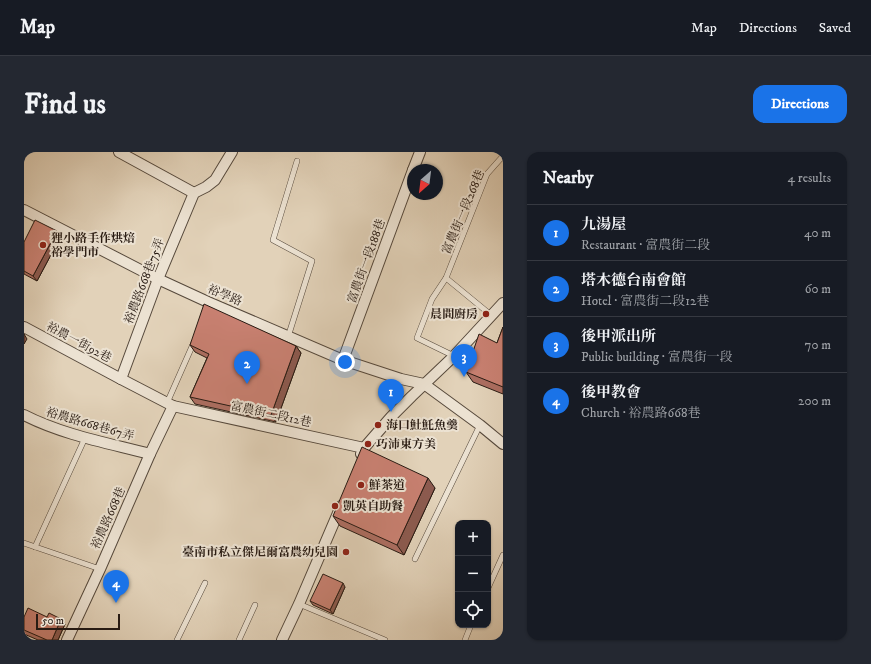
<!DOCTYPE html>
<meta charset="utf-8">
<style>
:root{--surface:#171b24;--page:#242831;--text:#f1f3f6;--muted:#9ea1a6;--line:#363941;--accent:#1a73e8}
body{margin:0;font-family:"IM FELL DW Pica","Noto Serif TC",serif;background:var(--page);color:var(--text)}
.controls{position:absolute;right:12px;bottom:12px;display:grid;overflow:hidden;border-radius:8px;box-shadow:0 1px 3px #0004}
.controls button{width:36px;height:36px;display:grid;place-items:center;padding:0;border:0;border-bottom:1px solid var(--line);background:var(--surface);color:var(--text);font:20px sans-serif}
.compass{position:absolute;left:383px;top:12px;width:36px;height:36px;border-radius:50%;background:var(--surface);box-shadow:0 1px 3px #0004;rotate:208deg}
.scale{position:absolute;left:12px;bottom:10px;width:84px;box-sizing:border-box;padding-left:4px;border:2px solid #281b13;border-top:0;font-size:11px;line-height:14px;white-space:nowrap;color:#281b13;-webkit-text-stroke:3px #ece2d2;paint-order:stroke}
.you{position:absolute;left:321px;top:210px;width:14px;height:14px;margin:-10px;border:3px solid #fff;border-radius:50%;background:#1a73e8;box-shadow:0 0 0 6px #1a73e833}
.badge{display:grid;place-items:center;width:26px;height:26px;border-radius:50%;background:var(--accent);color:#fff;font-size:13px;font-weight:700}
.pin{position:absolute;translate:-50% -33px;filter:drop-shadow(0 1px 2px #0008)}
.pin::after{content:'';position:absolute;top:21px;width:14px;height:12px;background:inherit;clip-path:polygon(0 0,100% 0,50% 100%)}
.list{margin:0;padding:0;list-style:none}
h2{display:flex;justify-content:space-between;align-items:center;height:52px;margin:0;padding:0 16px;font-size:17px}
h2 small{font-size:13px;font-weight:400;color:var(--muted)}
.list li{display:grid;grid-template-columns:26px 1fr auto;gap:12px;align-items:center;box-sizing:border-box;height:56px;padding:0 16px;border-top:1px solid var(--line)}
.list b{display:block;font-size:15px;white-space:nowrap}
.list p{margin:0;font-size:13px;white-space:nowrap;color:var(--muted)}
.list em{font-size:13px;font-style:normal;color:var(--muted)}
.icon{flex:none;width:22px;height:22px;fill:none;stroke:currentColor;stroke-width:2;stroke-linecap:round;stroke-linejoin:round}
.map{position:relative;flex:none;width:479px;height:488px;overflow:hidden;border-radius:12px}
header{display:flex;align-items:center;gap:24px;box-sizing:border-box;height:56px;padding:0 20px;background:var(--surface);border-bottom:1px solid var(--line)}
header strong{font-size:19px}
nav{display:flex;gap:22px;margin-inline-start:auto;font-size:14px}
.intro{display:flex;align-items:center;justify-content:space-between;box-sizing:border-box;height:96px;padding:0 24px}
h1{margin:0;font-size:28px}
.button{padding:10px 18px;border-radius:12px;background:var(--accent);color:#fff;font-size:14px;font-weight:700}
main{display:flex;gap:24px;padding:0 24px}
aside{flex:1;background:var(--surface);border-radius:12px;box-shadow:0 1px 3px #0004}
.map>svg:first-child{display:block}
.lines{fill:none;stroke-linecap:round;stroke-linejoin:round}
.lane-casing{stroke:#56493c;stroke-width:6}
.street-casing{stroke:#56493c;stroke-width:12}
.lane{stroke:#ece2d2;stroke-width:5}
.street{stroke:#ece2d2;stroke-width:10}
.wall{fill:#ac6e61;stroke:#281b13}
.shaded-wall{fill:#8c5a4f;stroke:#281b13}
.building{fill:#c88071;stroke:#281b13}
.poi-dot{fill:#8f2418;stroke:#ece2d2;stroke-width:1.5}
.labels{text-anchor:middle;stroke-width:4;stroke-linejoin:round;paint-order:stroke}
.street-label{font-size:12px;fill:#281b13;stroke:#ece2d2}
.poi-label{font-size:12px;font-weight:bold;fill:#281b13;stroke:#ece2d2;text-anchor:start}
</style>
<header>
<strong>Map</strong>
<nav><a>Map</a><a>Directions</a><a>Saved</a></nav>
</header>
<div class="intro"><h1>Find us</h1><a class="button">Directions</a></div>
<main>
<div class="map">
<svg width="479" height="488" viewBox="0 0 479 488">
<rect width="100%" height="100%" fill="#e2d2b9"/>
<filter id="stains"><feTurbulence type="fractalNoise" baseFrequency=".005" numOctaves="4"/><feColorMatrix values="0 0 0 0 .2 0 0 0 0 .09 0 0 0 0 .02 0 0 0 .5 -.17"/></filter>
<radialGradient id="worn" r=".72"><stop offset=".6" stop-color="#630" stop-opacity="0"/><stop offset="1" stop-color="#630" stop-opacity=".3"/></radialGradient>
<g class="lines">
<g class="lane-casing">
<g id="lane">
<path d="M422,126L467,163"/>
<path d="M264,185L288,109L249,88L273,9"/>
<path d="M430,204L393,186L408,147L422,126L463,22L479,4"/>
<path d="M143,251L170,190"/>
<path d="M0,391L76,417"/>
<path d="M11,395L61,286"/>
<path d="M391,407L456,273"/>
<path d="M464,436L479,403"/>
<path d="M275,452L361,488"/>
<path d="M153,488L181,431"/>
<path d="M215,488L231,453"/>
<path d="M441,488L447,473"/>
</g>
</g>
<g class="street-casing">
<g id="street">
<path d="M95,0L170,41"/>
<path d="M208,0L191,28L182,35L170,41L134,127L97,227L149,254L340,296"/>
<path d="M389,18L396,0"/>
<path d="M0,58L134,127L184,150L319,208L377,227L400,232L456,273L479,292"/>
<path d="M0,175L97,227"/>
<path d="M319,208L389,18"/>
<path d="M0,263C39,283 84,291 126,302"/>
<path d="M337,302L340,296L367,265L388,244L430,204L479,151"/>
<path d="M43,488L76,417L126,302L149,254"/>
<path d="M258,488L275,452L317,354"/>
</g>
</g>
<use href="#lane" class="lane"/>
<use href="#street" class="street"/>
</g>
<g class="wall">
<path d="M37,84L13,129L0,122V90Z"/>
<path d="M479,175V242L449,230L442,220L473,191Z"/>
<path d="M166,193L272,194L277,201L252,270L171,252L166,245L183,206L171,200Z"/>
<path d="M411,336L380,403L316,374L309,364Z"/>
<path d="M321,435L309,462L289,453L286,449Z"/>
<path d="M0,465L41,472L34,488H14L0,482Z"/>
</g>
<g class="shaded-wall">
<path d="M33,79L37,84L13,129L9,124Z"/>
<path d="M0,182L3,187L0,192Z"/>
<path d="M272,194L277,201L252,270L247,263Z"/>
<path d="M404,326L411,336L380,403L373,393Z"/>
<path d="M319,431L321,435L309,462L306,458Z"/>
<path d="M37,467L41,472L34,488H28Z"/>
</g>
<g class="building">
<path d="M11,68L33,79L9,124L0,119V90Z"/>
<path d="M180,152L272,194L247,263L166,245L185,202L166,193Z"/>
<path d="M479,175V235L442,220L455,182L473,191Z"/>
<path d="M338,295L404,326L373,393L309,364Z"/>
<path d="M299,422L319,431L306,458L286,449Z"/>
<path d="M4,456L23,465L25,461L37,467L28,488H23L0,478V465Z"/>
</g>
<g class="poi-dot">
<circle cx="19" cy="93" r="4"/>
<circle cx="462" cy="162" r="4"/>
<circle cx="354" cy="273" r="4"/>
<circle cx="344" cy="292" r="4"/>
<circle cx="337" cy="333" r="4"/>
<circle cx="311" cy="354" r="4"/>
<circle cx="322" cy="400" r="4"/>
</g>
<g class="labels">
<g class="street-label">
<text transform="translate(439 60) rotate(-67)" y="4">富農街一段268巷</text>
<text transform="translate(342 109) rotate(-70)" y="4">富農街一段188巷</text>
<text transform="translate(120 129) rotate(-69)" y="4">裕農路668巷75弄</text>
<text transform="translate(201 143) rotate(23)" y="4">裕學路</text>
<text transform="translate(55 190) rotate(28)" y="4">裕農一街92巷</text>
<text transform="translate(247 262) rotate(12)" y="4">富農街二段12巷</text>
<text transform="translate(66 272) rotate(16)" y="4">裕農路668巷67弄</text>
<text transform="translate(84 366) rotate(-66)" y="4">裕農路668巷</text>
</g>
<g class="poi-label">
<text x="27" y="90">狸小路手作烘焙<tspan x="27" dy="14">裕學門市</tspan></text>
<text x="454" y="166" text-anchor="end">晨間廚房</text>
<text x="362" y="277">海口𩵚魠魚羹</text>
<text x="352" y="296">巧沛東方美</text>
<text x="345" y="337">鮮茶道</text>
<text x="319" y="358">凱英自助餐</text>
<text x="314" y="404" text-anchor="end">臺南市私立傑尼爾富農幼兒園</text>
</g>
</g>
<rect width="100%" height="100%" filter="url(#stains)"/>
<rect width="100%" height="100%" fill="url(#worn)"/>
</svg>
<div class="controls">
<button>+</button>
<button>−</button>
<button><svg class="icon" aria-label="locate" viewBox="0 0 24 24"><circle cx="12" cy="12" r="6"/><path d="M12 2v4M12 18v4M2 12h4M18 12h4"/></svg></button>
</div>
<svg class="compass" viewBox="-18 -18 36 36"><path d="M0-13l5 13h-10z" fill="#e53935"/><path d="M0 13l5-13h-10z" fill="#9ea1a6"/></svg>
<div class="scale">50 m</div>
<div class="you"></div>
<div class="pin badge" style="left:367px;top:260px">1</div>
<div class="pin badge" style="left:223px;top:232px">2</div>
<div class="pin badge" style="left:440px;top:225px">3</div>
<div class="pin badge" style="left:92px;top:451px">4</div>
</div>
<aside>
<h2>Nearby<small>4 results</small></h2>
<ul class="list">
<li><span class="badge">1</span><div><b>九湯屋</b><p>Restaurant · 富農街二段</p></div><em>40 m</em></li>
<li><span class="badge">2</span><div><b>塔木德台南會館</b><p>Hotel · 富農街二段12巷</p></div><em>60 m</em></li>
<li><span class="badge">3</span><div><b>後甲派出所</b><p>Public building · 富農街一段</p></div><em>70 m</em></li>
<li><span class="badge">4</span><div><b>後甲教會</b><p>Church · 裕農路668巷</p></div><em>200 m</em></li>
</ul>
</aside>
</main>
